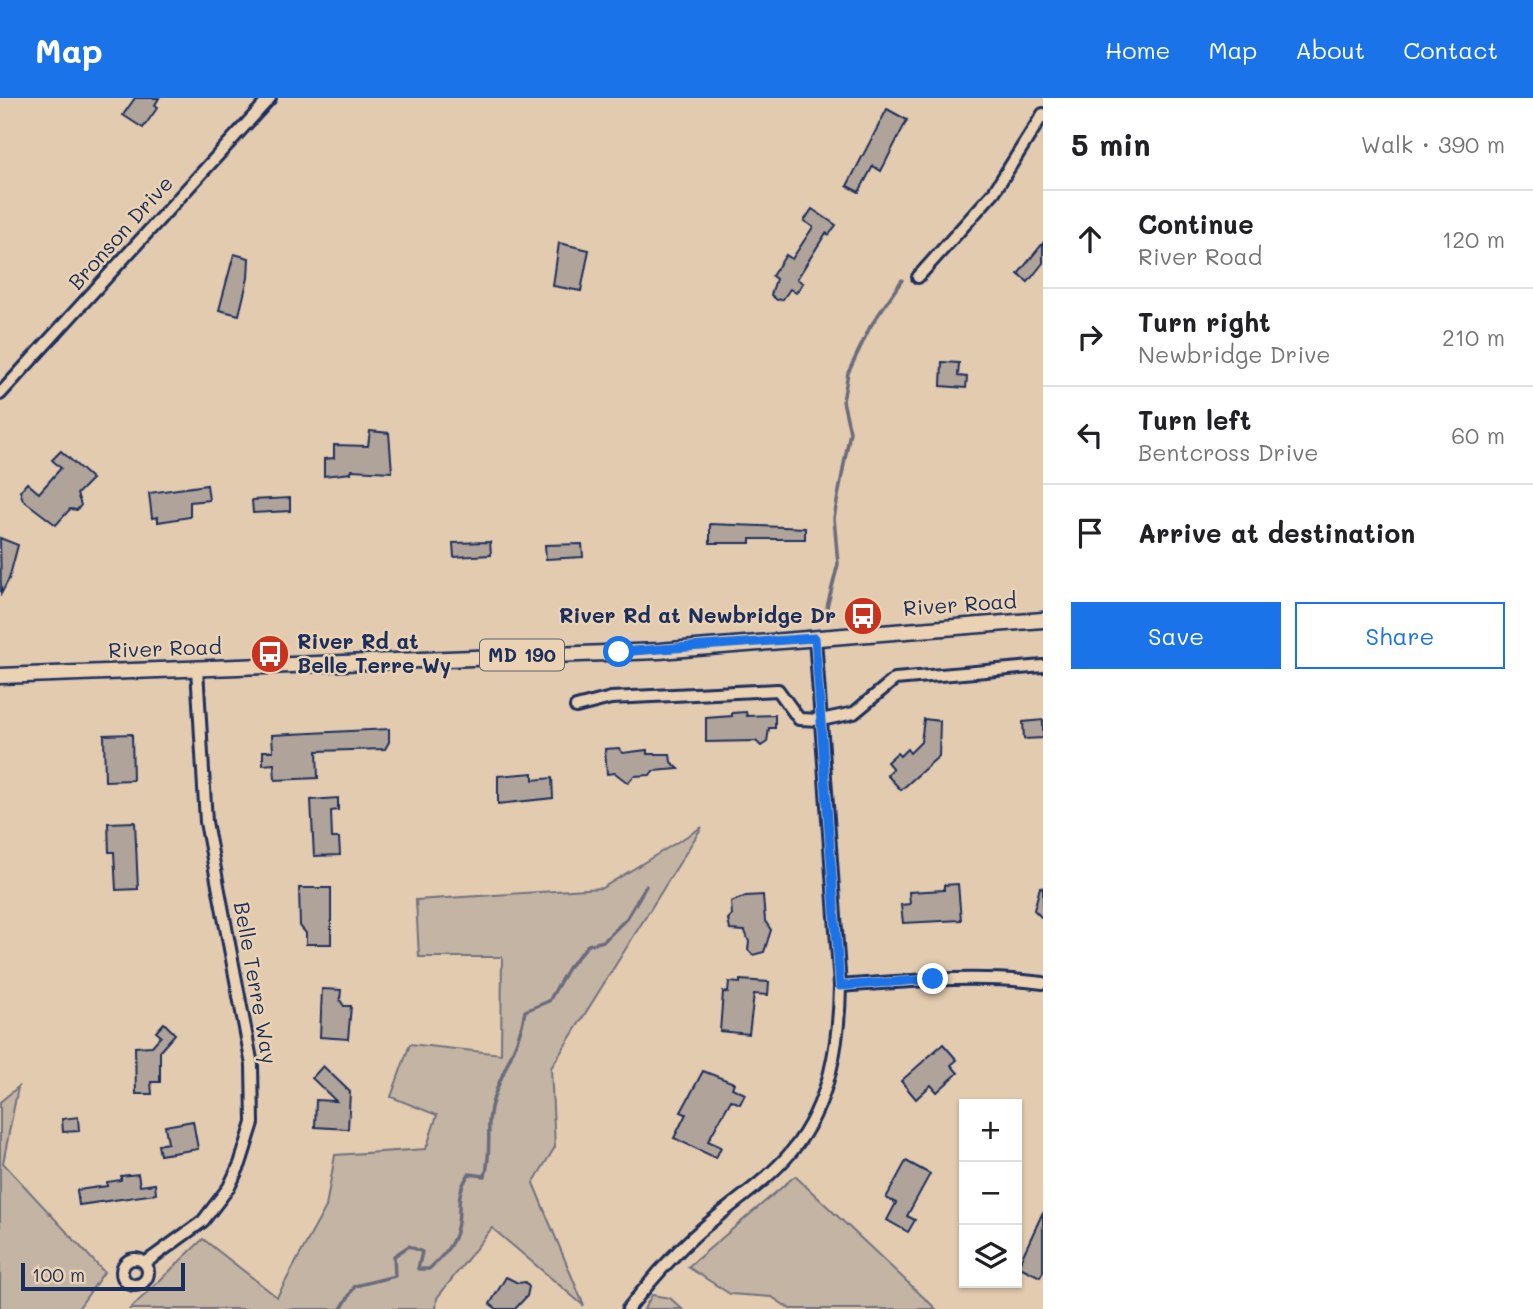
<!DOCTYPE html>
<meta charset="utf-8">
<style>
:root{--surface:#fff;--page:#f2f2f2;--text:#202124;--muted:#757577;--line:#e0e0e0;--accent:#1a73e8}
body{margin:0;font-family:Mali,sans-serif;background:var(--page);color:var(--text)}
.controls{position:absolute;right:21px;bottom:21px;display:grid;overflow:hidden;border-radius:0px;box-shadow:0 2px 5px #0004}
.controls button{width:63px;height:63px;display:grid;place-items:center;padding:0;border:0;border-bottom:2px solid var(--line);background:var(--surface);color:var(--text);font:35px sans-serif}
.scale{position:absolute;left:21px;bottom:18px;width:164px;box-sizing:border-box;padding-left:7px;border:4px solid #1b2f5e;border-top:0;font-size:19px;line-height:24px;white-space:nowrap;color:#1b2f5e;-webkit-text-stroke:5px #ead2b2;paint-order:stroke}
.stop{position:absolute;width:21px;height:21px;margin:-16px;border:5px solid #1a73e8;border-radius:50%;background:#fff}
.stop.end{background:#1a73e8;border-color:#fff;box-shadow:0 2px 7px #0008}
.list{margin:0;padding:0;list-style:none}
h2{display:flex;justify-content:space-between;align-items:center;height:91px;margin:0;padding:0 28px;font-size:30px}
h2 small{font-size:23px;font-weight:400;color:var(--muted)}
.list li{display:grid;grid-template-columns:46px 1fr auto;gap:21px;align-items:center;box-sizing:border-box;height:98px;padding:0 28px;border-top:2px solid var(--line)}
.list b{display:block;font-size:26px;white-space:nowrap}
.list p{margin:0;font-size:23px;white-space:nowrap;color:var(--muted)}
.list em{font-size:23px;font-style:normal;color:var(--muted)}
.actions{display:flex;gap:14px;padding:21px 28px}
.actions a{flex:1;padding:16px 0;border:2px solid var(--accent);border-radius:0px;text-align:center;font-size:24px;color:var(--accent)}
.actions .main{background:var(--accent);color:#fff}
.icon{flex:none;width:38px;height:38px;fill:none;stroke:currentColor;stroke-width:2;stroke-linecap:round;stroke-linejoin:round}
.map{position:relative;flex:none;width:1043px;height:1211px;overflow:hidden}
header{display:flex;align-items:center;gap:42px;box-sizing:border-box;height:98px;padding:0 35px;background:var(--accent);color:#fff}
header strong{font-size:33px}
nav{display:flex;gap:38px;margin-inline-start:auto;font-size:24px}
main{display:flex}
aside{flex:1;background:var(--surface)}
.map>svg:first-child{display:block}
.green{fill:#c4b4a3;stroke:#707280;stroke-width:2}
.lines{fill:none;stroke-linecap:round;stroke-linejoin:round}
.stream{stroke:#6a6c7e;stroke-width:3.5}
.building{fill:#b0a49a;stroke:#1b2f5e;stroke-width:2}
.minor-casing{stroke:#1b2f5e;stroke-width:16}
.major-casing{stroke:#1b2f5e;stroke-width:19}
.minor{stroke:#ead2b2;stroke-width:10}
.major{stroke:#ead2b2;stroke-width:14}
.route{stroke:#1a73e8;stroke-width:9}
.labels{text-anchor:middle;stroke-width:5;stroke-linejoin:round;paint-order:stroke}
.shield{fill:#ead2b2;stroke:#596077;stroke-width:2}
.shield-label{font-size:19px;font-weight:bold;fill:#1b2f5e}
.street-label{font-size:21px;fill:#1b2f5e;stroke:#ead2b2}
.poi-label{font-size:21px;font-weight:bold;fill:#1b2f5e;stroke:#ead2b2;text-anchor:end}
</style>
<header>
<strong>Map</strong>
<nav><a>Home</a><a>Map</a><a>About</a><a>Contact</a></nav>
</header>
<main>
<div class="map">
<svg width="1043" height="1211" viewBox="0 0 1043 1211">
<rect width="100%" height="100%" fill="#e2cbaf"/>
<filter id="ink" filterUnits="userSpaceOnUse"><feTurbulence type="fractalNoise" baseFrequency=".0143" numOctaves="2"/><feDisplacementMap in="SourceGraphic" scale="14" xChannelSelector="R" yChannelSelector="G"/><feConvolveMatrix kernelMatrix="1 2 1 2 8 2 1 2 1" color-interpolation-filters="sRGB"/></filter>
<g filter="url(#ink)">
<g class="green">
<path d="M702,729L551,970L555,1049L533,1085L584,1208L492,1130L437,1200L436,1211H130L203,1141L277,1199L326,1109L335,1057L426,1051L437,1017L391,999L410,946L501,956L502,859H419L416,802L602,790Z"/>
<path d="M18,989L3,1065L104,1174L78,1211H0V1004Z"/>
<path d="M795,1078L936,1211H790L772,1199L730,1196L688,1169Z"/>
<path d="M652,1197L670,1200L682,1211H644Z"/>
</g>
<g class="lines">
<g class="stream">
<path d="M827,509L838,466L834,420L850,334L843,303L848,275L870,229L902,182"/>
<path d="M341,1211L355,1188L395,1178L394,1158L409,1148L422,1154L418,1171H429C441,1160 454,1147 457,1130C462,1109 454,1098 469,1076L485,1078C493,1052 484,1025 494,999C504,968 520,945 525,913L549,903L568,870L588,847L604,843L627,820L646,788"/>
</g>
</g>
<g class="building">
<path d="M135,0H159L155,7L158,9L143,30L123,17Z"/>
<path d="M887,11L907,22L881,73L873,68L859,94L847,88Z"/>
<path d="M812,111L836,127L829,137L826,135L797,181L803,185L796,195L790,191L783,201L777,202L771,197L776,181L772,178L786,157L792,161L813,129L804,123Z"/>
<path d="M559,145L589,152L581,193L553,188Z"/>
<path d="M1043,145V165L1028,184L1018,176Z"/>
<path d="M234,156L249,160L248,180L239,217L219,212Z"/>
<path d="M942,264L959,265L958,278L967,279L966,290L941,288Z"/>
<path d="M370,333L389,335L392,374L351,372V375L324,378V361L334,360V347L368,348Z"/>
<path d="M61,353L92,381L77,396L81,407L77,412L70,411L56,427L23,402L20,393L27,385L39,395L61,370L52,362Z"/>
<path d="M207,387L209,402L190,404V419L158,424V419L152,420L149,395Z"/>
<path d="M290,400V413L253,415L252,402Z"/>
<path d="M710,426L805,430V441H750V445H710Z"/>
<path d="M0,440L18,447L9,481L1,496Z"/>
<path d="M490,444L491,457L454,459L453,445Z"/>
<path d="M582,446L583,459L546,461L545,447Z"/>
<path d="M746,614L747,618L775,617V630H769L767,644L761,648L756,643L706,644V620L732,618V615Z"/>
<path d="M924,621L940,623L939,658L901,692L887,677L893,671L887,664L897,655L900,658L907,651L910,655L921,644Z"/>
<path d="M1043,622V640L1024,641L1023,624Z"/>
<path d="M389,631V644L385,651L317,653L318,680L275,682L274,666L263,667V653H273L272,637Z"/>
<path d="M132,636L133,682L105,683L104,637Z"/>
<path d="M619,650L623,655L647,652V656H670L671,664L679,671L653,673L650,677L634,678L628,685L615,675L607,676L605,651Z"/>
<path d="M533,675V682L552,680L553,700L498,706V678Z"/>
<path d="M338,700V712L331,713L332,740H339L340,757L314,758L311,702Z"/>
<path d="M135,724L138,791L116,792L114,754H109L108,725Z"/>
<path d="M958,786L961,822L903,825L901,807L910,806L909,794L944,792V787Z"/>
<path d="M1040,789L1043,790V821L1034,812Z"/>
<path d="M299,790H331V846H306V835L300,828Z"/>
<path d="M763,797L765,823L771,832L764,854L753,857L748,852L749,844L745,833L730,832L728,821L732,817L731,804L746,798Z"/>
<path d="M740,882L769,884L768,897L754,896L749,936L720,933L723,894L728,895L729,884L740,885Z"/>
<path d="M322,891L341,892L340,902L344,908H351L348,941L320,939Z"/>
<path d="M164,925L175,936L160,953V984H151L152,996H136L135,949L152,948L161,938L156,934Z"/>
<path d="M943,946L957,962L951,967L958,975L937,994L931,987L916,1001L901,983Z"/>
<path d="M323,968L350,994L348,1031L315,1029L316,1002L336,1003L312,980Z"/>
<path d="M703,973L734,985L732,990L745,996L740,1006L731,1002L708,1043L721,1049L716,1060L674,1040L686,1016L681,1014Z"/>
<path d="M78,1019L79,1033L63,1034L62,1021Z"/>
<path d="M193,1023L198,1051L160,1057L158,1047L168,1045L165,1028Z"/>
<path d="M906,1063L930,1076L907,1118L915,1122L908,1134L887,1122L896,1105L886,1100Z"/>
<path d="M138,1076L140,1088L155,1086L156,1096L79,1107L77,1092L107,1088V1084L121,1082V1078Z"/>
<path d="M1043,1114V1174L1040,1179L1018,1168Z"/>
<path d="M506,1179L518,1185L525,1184L529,1189L527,1198L515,1211H497L490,1206Z"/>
</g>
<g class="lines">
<g class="minor-casing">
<g id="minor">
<path d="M918,179L994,94L1043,16"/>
<path d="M0,296L270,0"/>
<path d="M576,609L611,600L778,592L799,621L821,622L854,615L895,581L1043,568"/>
<path d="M840,888C908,883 976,876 1043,885"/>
<circle cx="135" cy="1174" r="13"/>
<path d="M145,1165L203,1123L229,1089L240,1066L253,1025L252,967L206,724L197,571"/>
<path d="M628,1211C648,1186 668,1162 692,1140C724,1110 764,1087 792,1053C830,1006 839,946 840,888L815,540"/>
</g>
</g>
<g class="major-casing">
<path id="major" d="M0,578L659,553L1043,522"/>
</g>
<use href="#minor" class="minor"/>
<use href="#major" class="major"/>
</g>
</g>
<g class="lines" filter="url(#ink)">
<path class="route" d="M619,554L815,540L840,888L933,881"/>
</g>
<defs>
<g id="bus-disc" transform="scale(2.0125)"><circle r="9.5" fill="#c8321e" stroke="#ead2b2"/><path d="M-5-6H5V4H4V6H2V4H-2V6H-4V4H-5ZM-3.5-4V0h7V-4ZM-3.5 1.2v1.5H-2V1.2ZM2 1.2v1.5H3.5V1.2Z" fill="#fff"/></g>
</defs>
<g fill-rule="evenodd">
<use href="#bus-disc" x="863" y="518"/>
<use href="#bus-disc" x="270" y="556"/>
</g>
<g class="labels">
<rect class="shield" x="480" y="541.5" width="84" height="31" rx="5"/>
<g class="shield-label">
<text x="522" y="564">MD 190</text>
</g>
<g class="street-label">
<text transform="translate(121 135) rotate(-48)" y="7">Bronson Drive</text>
<text transform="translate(960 507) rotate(-4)" y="7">River Road</text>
<text transform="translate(165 551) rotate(-2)" y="7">River Road</text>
<text transform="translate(255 885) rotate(80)" y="7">Belle Terre Way</text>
</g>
<g class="poi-label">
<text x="836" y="525">River Rd at Newbridge Dr</text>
<text x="297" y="551" text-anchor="start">River Rd at<tspan x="297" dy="24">Belle Terre Wy</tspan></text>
</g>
</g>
</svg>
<div class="controls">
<button>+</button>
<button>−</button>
<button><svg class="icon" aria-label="layers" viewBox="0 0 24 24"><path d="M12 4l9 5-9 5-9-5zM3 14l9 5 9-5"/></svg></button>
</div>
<div class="scale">100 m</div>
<div class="stop" style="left:619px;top:554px"></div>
<div class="stop end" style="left:933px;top:881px"></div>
</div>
<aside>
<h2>5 min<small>Walk · 390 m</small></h2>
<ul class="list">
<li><svg class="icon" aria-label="ahead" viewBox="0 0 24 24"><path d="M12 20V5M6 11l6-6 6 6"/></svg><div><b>Continue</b><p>River Road</p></div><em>120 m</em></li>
<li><svg class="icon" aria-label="right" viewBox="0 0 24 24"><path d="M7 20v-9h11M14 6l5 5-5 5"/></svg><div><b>Turn right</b><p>Newbridge Drive</p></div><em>210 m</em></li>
<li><svg class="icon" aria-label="left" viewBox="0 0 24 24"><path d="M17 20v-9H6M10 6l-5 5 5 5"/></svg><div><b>Turn left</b><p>Bentcross Drive</p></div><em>60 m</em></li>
<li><svg class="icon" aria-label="arrive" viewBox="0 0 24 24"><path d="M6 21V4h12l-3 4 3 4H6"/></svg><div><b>Arrive at destination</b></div></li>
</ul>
<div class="actions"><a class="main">Save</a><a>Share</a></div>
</aside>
</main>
